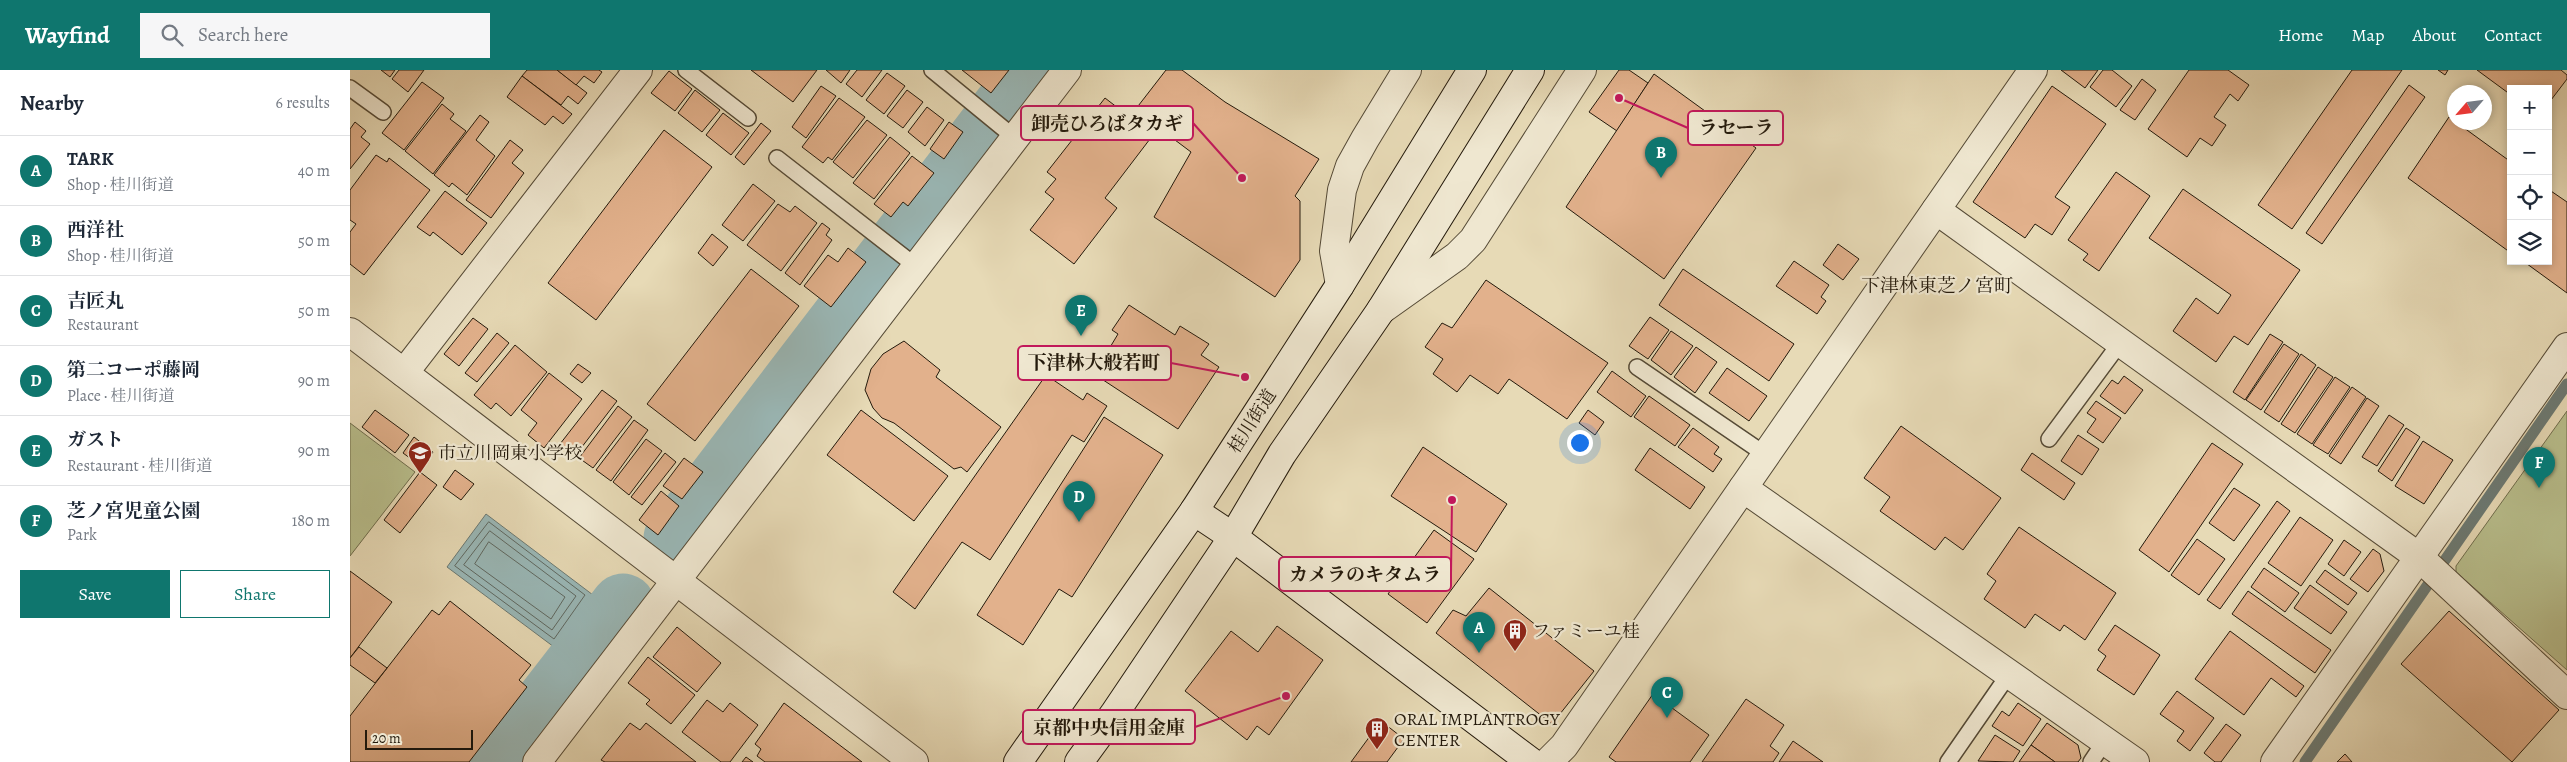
<!DOCTYPE html>
<meta charset="utf-8">
<style>
:root{--surface:#fff;--page:#f6f6f7;--text:#1f2937;--muted:#747a83;--line:#e0e1e3;--accent:#0f766e}
body{margin:0;font-family:Alegreya,"Noto Serif JP",serif;background:var(--page);color:var(--text)}
.controls{position:absolute;right:15px;top:15px;display:grid;overflow:hidden;border-radius:0px;box-shadow:0 2px 8px #0003}
.controls button{width:45px;height:45px;display:grid;place-items:center;padding:0;border:0;border-bottom:1px solid var(--line);background:var(--surface);color:var(--text);font:25px sans-serif}
.compass{position:absolute;left:2097px;top:15px;width:45px;height:45px;border-radius:50%;background:var(--surface);box-shadow:0 2px 8px #0003;rotate:242deg}
.scale{position:absolute;left:15px;bottom:12px;width:108px;box-sizing:border-box;padding-left:5px;border:2px solid #241a0c;border-top:0;font-size:14px;line-height:18px;white-space:nowrap;color:#241a0c;-webkit-text-stroke:4px #efe7d0;paint-order:stroke}
.you{position:absolute;left:1229px;top:372px;width:18px;height:18px;margin:-12px;border:4px solid #fff;border-radius:50%;background:#1a73e8;box-shadow:0 0 0 8px #1a73e833}
.badge{display:grid;place-items:center;width:32px;height:32px;border-radius:50%;background:var(--accent);color:#fff;font-size:16px;font-weight:700}
.pin{position:absolute;translate:-50% -41px;filter:drop-shadow(0 1px 2px #0008)}
.pin::after{content:'';position:absolute;top:26px;width:18px;height:15px;background:inherit;clip-path:polygon(0 0,100% 0,50% 100%)}
.list{margin:0;padding:0;list-style:none}
h2{display:flex;justify-content:space-between;align-items:center;height:65px;margin:0;padding:0 20px;font-size:21px}
h2 small{font-size:16px;font-weight:400;color:var(--muted)}
.list li{display:grid;grid-template-columns:32px 1fr auto;gap:15px;align-items:center;box-sizing:border-box;height:70px;padding:0 20px;border-top:1px solid var(--line)}
.list b{display:block;font-size:19px;white-space:nowrap}
.list p{margin:0;font-size:16px;white-space:nowrap;color:var(--muted)}
.list em{font-size:16px;font-style:normal;color:var(--muted)}
.actions{display:flex;gap:10px;padding:15px 20px}
.actions a{flex:1;padding:11px 0;border:1px solid var(--accent);border-radius:0px;text-align:center;font-size:18px;color:var(--accent)}
.actions .main{background:var(--accent);color:#fff}
.icon{flex:none;width:28px;height:28px;fill:none;stroke:currentColor;stroke-width:2;stroke-linecap:round;stroke-linejoin:round}
.map{position:relative;flex:none;width:2217px;height:692px;overflow:hidden}
header{display:flex;align-items:center;gap:30px;box-sizing:border-box;height:70px;padding:0 25px;background:var(--accent);color:#fff}
header strong{font-size:24px}
nav{display:flex;gap:28px;margin-inline-start:auto;font-size:18px}
.search{width:350px;height:45px;background:var(--page);display:flex;align-items:center;gap:12px;box-sizing:border-box;padding:0 18px;border-radius:0px;color:var(--muted);font-size:19px}
main{display:flex}
aside{flex:1;background:var(--surface)}
.map>svg:first-child{display:block}
.green{fill:#b8be8c;stroke:#6e6c4c}
.water{fill:#9ab8b7;stroke:#6b7973}
.lines{fill:none;stroke-linecap:round;stroke-linejoin:round}
.shore{stroke:#5f6962;stroke-width:1}
.stream{stroke:#6b7973;stroke-width:11}
.river{stroke:#9ab8b7;stroke-width:65}
.building{fill:#e2b18c;stroke:#241a0c}
.lane-casing{stroke:#554a36;stroke-width:18}
.street-casing{stroke:#554a36;stroke-width:30}
.secondary-casing{stroke:#241a0c;stroke-width:30}
.lane{stroke:#efe7d0;stroke-width:15}
.street{stroke:#efe7d0;stroke-width:28}
.secondary{stroke:#efe7d0;stroke-width:28}
.labels{text-anchor:middle;stroke-width:4.5;stroke-linejoin:round;paint-order:stroke}
.street-label{font-size:18px;fill:#241a0c;stroke:#efe7d0}
.poi-label{font-size:18px;fill:#241a0c;stroke:#efe7d0;text-anchor:start}
.neighbourhood-label{font-size:19px;fill:#241a0c;stroke:#efe7d0}
.leader{fill:none;stroke:#c2185b;stroke-width:2}
.callout-dot{fill:#c2185b;stroke:#efe7d0;stroke-width:2}
.callout{fill:#efe7d0;stroke:#c2185b;stroke-width:2}
.callout-label{font-size:19px;text-anchor:middle;font-weight:bold;fill:#241a0c}
</style>
<header>
<strong>Wayfind</strong>
<div class="search"><svg class="icon" aria-label="search" viewBox="0 0 24 24"><circle cx="10" cy="10" r="6"/><path d="M15 15l6 6"/></svg>Search here</div>
<nav><a>Home</a><a>Map</a><a>About</a><a>Contact</a></nav>
</header>
<main>
<aside>
<h2>Nearby<small>6 results</small></h2>
<ul class="list">
<li><span class="badge">A</span><div><b>TARK</b><p>Shop · 桂川街道</p></div><em>40 m</em></li>
<li><span class="badge">B</span><div><b>西洋社</b><p>Shop · 桂川街道</p></div><em>50 m</em></li>
<li><span class="badge">C</span><div><b>吉匠丸</b><p>Restaurant</p></div><em>50 m</em></li>
<li><span class="badge">D</span><div><b>第二コーポ藤岡</b><p>Place · 桂川街道</p></div><em>90 m</em></li>
<li><span class="badge">E</span><div><b>ガスト</b><p>Restaurant · 桂川街道</p></div><em>90 m</em></li>
<li><span class="badge">F</span><div><b>芝ノ宮児童公園</b><p>Park</p></div><em>180 m</em></li>
</ul>
<div class="actions"><a class="main">Save</a><a>Share</a></div>
</aside>
<div class="map">
<svg width="2217" height="692" viewBox="0 0 2217 692">
<rect width="100%" height="100%" fill="#e7dab6"/>
<filter id="stains"><feTurbulence type="fractalNoise" baseFrequency=".004" numOctaves="4"/><feColorMatrix values="0 0 0 0 .2 0 0 0 0 .09 0 0 0 0 .02 0 0 0 .5 -.17"/></filter>
<radialGradient id="worn" r=".72"><stop offset=".6" stop-color="#630" stop-opacity="0"/><stop offset="1" stop-color="#630" stop-opacity=".3"/></radialGradient>
<g class="green">
<path d="M2217,341V600L2106,502V496Z"/>
<path d="M0,353L65,402L0,486Z"/>
</g>
<path class="water" d="M136,444L243,525L204,577L97,497Z"/>
<g class="lines">
<g class="shore">
<path d="M139,452L235,525L204,569L105,496Z"/>
<path d="M140,461L226,526L202,560L114,495Z"/>
<path d="M139,472L215,527L201,549L125,494Z"/>
</g>
<path class="stream" d="M1955,692L2217,314"/>
<g class="river">
<path d="M326,468L684,0"/>
<path d="M152,692L273,536"/>
</g>
</g>
<g class="building">
<path d="M31,0H45L40,7Z"/>
<path d="M49,0H74L58,22L42,9Z"/>
<path d="M177,0H207L237,23L228,34L218,26L211,35L172,6Z"/>
<path d="M207,0H249L252,2L244,13L234,6L226,15Z"/>
<path d="M401,0H467L443,32Z"/>
<path d="M476,0H500L491,13Z"/>
<path d="M507,0H532L512,27L496,14Z"/>
<path d="M612,0H659L641,23Z"/>
<path d="M816,0H832L875,32L969,89L945,126L950,131V190L925,227L804,147L841,82L785,40Z"/>
<path d="M1269,0H1279L1298,13L1267,61L1239,42Z"/>
<path d="M1711,0H1748L1735,18Z"/>
<path d="M1753,0H1762L1782,16L1766,37L1740,17Z"/>
<path d="M1839,0H1878L1899,15L1888,31L1880,24L1864,47L1876,55L1862,76L1850,68L1837,87L1798,59Z"/>
<path d="M2002,0H2052L1942,159L1908,135Z"/>
<path d="M2088,0H2098L2095,5Z"/>
<path d="M2127,0H2211L2217,5V9L2198,34V19H2161V25Z"/>
<path d="M319,1L342,19L325,41L301,23Z"/>
<path d="M537,3L555,16L534,44L516,30Z"/>
<path d="M1304,4L1406,78L1314,209L1216,137Z"/>
<path d="M172,6L222,44L213,54L203,46L195,55L157,27Z"/>
<path d="M1792,9L1806,20L1785,50L1770,40Z"/>
<path d="M72,12L94,28L54,80L32,63Z"/>
<path d="M2059,15L2075,27L1972,174L1956,163Z"/>
<path d="M471,16L486,26L456,68L442,57Z"/>
<path d="M1702,16L1756,54L1705,127L1720,137L1702,165L1685,154L1675,168L1623,132Z"/>
<path d="M345,20L370,40L352,62L328,43Z"/>
<path d="M557,20L573,32L553,58L537,46Z"/>
<path d="M489,28L515,47L482,90L478,87L473,93L452,77Z"/>
<path d="M755,28L803,65L755,128L767,138L724,194L680,160L704,129L695,122L706,109L697,102Z"/>
<path d="M92,34L104,44L100,49L116,61L83,104L55,81Z"/>
<path d="M577,37L594,50L575,76L558,62Z"/>
<path d="M373,43L399,63L381,85L356,65Z"/>
<path d="M130,45L139,52L126,70L145,86L117,125L102,113L99,117L84,105Z"/>
<path d="M2099,47L2161,92V183L2058,108Z"/>
<path d="M517,50L537,65L503,108L483,92Z"/>
<path d="M5,52L16,61L11,67L20,74L0,99V59Z"/>
<path d="M599,52L613,62L594,89L580,79Z"/>
<path d="M411,53L421,61L394,95L385,87Z"/>
<path d="M314,60L362,97L246,250L198,213Z"/>
<path d="M540,67L560,83L524,129L503,113Z"/>
<path d="M160,70L173,80L162,93L174,103L141,148L116,130Z"/>
<path d="M26,85L37,92L39,88L80,120L14,205L0,194V162L6,154L0,150V120Z"/>
<path d="M562,86L584,103L558,136L553,132L541,147L524,134Z"/>
<path d="M1766,102L1800,126L1749,201L1733,190L1738,184L1718,170Z"/>
<path d="M403,114L425,131L393,171L372,155Z"/>
<path d="M1833,119L1950,200L1898,275L1884,266L1866,292L1823,261L1846,228L1868,244L1881,225L1799,168Z"/>
<path d="M2198,119L2217,132V223L2173,191H2198Z"/>
<path d="M95,121L137,153L112,185L83,162L80,166L67,157Z"/>
<path d="M428,134L440,142L445,136L467,153L431,201L397,175Z"/>
<path d="M472,153L480,159L476,165L482,170L450,215L435,203Z"/>
<path d="M362,164L378,177L363,196L348,183Z"/>
<path d="M1488,174L1509,189L1493,210L1473,195Z"/>
<path d="M498,178L516,192L481,237L454,216L478,185L488,192Z"/>
<path d="M1444,191L1479,215L1471,227L1476,231L1467,244L1426,216Z"/>
<path d="M401,199L449,236L345,371L297,334Z"/>
<path d="M1333,199L1444,274L1419,311L1309,235Z"/>
<path d="M1136,210L1258,293L1217,349L1159,309L1148,324L1120,305L1107,322L1083,304L1093,289L1075,277L1092,253L1102,258Z"/>
<path d="M779,235L825,265L830,256L859,274L851,285L869,297L828,359L744,304L768,264L762,260Z"/>
<path d="M1300,247L1319,260L1298,289L1279,276Z"/>
<path d="M123,248L138,259L109,296L94,284Z"/>
<path d="M1321,261L1343,276L1321,305L1301,290Z"/>
<path d="M147,263L159,273L127,312L115,303Z"/>
<path d="M1920,264L1933,272L1895,330L1883,322Z"/>
<path d="M554,271L590,300L586,307L651,357L617,402L611,397L604,399L544,353L532,348L523,338L515,320L521,299L533,284Z"/>
<path d="M1934,274L1949,284L1911,340L1896,330Z"/>
<path d="M165,275L197,302L161,346L146,333L141,339L124,325Z"/>
<path d="M1346,277L1367,292L1345,323L1324,307Z"/>
<path d="M1951,284L1966,295L1929,352L1914,342Z"/>
<path d="M228,294L241,303L232,313L220,304Z"/>
<path d="M1968,297L1983,307L1945,363L1931,354Z"/>
<path d="M1377,298L1417,326L1399,351L1359,323Z"/>
<path d="M1262,301L1296,326L1281,347L1247,322Z"/>
<path d="M199,303L232,329L194,378L178,365L187,353L171,340Z"/>
<path d="M696,305L733,330L737,323L757,336L734,372L722,365L640,490L612,472L565,539L543,522Z"/>
<path d="M1774,306L1793,320L1775,344L1750,326L1762,310L1768,314Z"/>
<path d="M1985,307L2000,317L1962,374L1947,364Z"/>
<path d="M2002,317L2016,327L1978,384L1963,375Z"/>
<path d="M252,320L267,331L225,386L210,374Z"/>
<path d="M1299,326L1340,355L1325,376L1284,347Z"/>
<path d="M2017,328L2029,336L1991,394L1979,386Z"/>
<path d="M1746,331L1771,348L1753,373L1737,362L1746,349L1737,343Z"/>
<path d="M268,336L282,347L243,398L229,388Z"/>
<path d="M25,340L59,365L45,383L12,357Z"/>
<path d="M511,340L598,406L564,451L477,385Z"/>
<path d="M1238,340L1254,352L1245,365L1229,353Z"/>
<path d="M2039,345L2054,355L2027,396L2012,387Z"/>
<path d="M754,347L813,385L722,527L709,519L673,575L627,545Z"/>
<path d="M284,350L298,360L261,411L246,400Z"/>
<path d="M1551,356L1651,428L1613,480L1595,467L1585,480L1530,441L1540,427L1514,408Z"/>
<path d="M1343,358L1369,377L1364,384L1372,389L1363,402L1328,377Z"/>
<path d="M2056,358L2070,367L2042,411L2028,401Z"/>
<path d="M1728,365L1749,379L1732,405L1711,391Z"/>
<path d="M64,367L83,382L72,397L53,383Z"/>
<path d="M296,369L312,381L279,425L263,412Z"/>
<path d="M2073,371L2103,390L2074,434L2045,416Z"/>
<path d="M1862,373L1893,394L1819,502L1789,480Z"/>
<path d="M1073,377L1157,434L1126,482L1041,426Z"/>
<path d="M1300,378L1355,417L1340,439L1285,400Z"/>
<path d="M315,383L326,392L292,435L281,427Z"/>
<path d="M1682,383L1725,413L1714,430L1671,400Z"/>
<path d="M334,388L353,402L332,429L313,416Z"/>
<path d="M105,400L124,414L111,430L93,417Z"/>
<path d="M70,402L87,415L50,463L34,450Z"/>
<path d="M1884,418L1910,435L1884,471L1859,453Z"/>
<path d="M311,421L329,436L308,465L289,450Z"/>
<path d="M1927,431L1940,441L1870,539L1857,530Z"/>
<path d="M1950,447L1983,470L1951,516L1918,493Z"/>
<path d="M1669,457L1766,523L1735,570L1714,555L1710,561L1685,544L1675,558L1634,529L1646,511L1637,504Z"/>
<path d="M1084,460L1124,489L1077,553L1038,524Z"/>
<path d="M1847,469L1875,489L1849,525L1821,505Z"/>
<path d="M1994,470L2011,482L1994,506L1978,494Z"/>
<path d="M2023,479L2030,484L2034,501L2018,522L2000,509Z"/>
<path d="M1914,498L1949,523L1935,542L1901,517Z"/>
<path d="M1975,500L2007,523L1998,535L1966,512Z"/>
<path d="M0,501L42,532L0,588Z"/>
<path d="M1960,515L1997,542L1981,564L1944,538Z"/>
<path d="M1139,518L1244,601L1202,654L1086,563L1103,540L1116,546Z"/>
<path d="M1898,521L1981,580L1965,603L1882,544Z"/>
<path d="M100,531L181,595L169,610L177,617L119,692H0V646L82,540L89,545Z"/>
<path d="M2099,541L2209,640L2162,692L2051,594Z"/>
<path d="M1765,555L1810,585L1784,625L1747,600L1756,586L1748,580Z"/>
<path d="M927,556L973,590L919,665L907,656L897,670L835,621L881,561L908,582Z"/>
<path d="M327,557L371,593L347,622L303,587Z"/>
<path d="M1880,561L1954,616L1946,627L1921,608L1894,645L1845,609Z"/>
<path d="M9,577L37,598L25,613L0,595V588Z"/>
<path d="M298,587L345,625L321,654L296,634L300,630L278,613Z"/>
<path d="M1827,621L1864,648L1840,681L1827,671L1834,661L1810,644Z"/>
<path d="M1303,624L1359,665L1340,692H1266L1259,687Z"/>
<path d="M1396,629L1434,655L1420,676L1429,683L1423,692H1352Z"/>
<path d="M357,630L373,642L380,633L408,655L380,692H371L332,662Z"/>
<path d="M434,633L512,692H415L407,686L411,679L405,674Z"/>
<path d="M1668,633L1691,649L1673,676L1642,656L1652,641L1659,646Z"/>
<path d="M1031,651L1054,669L1037,692H1001Z"/>
<path d="M280,653L290,660L296,653L346,692H255L251,690Z"/>
<path d="M1697,653L1728,675L1731,688L1728,692H1705L1681,675Z"/>
<path d="M1876,654L1891,665L1871,692H1865L1854,683Z"/>
<path d="M1645,665L1670,681L1663,692L1628,691Z"/>
<path d="M1443,671L1473,692H1429Z"/>
<path d="M1681,675L1705,692H1669Z"/>
<path d="M1995,684L2002,692H1987Z"/>
<path d="M396,687L403,692H392Z"/>
</g>
<g class="lines">
<g class="lane-casing">
<g id="lane">
<path d="M336,0L398,48"/>
<path d="M582,0L665,68"/>
<path d="M0,18L33,42"/>
<path d="M427,88L567,197"/>
<path d="M1287,297L1416,385"/>
<path d="M1699,369L1770,273"/>
<path d="M1598,692L1659,604"/>
<path d="M1741,692L1755,671"/>
</g>
</g>
<g class="street-casing">
<g id="street">
<path d="M1586,140L2069,487L2217,625"/>
<path d="M990,215L984,181L992,120L1000,96L1015,69L1057,0"/>
<path d="M1031,240L1107,186L1123,170L1232,0"/>
<path d="M0,262L564,692"/>
<path d="M54,303L288,0"/>
<path d="M1393,418L1785,692"/>
<path d="M187,692L717,0"/>
<path d="M1198,692L1214,676L1683,0"/>
<path d="M1925,692L2217,277"/>
</g>
</g>
<g class="secondary-casing">
<g id="secondary">
<path d="M844,441L883,467L1181,692"/>
<path d="M668,692L844,441L990,215L1122,0"/>
<path d="M729,692L764,644L883,467L932,384L1031,240L1180,0"/>
</g>
</g>
<use href="#lane" class="lane"/>
<use href="#street" class="street"/>
<use href="#secondary" class="secondary"/>
</g>
<defs>
<g id="school-pin" transform="scale(1.25)"><path d="M0 17L-7.5 6A9.5 9.5 0 1 1 7.5 6Z" fill="#8f2418" stroke="#efe7d0"/><path d="M0-5L7-2L0 1L-7-2ZM-4 1L0 2.5L4 1V4Q0 6-4 4Z" fill="#fff"/></g>
<g id="building-pin" transform="scale(1.25)"><path d="M0 17L-7.5 6A9.5 9.5 0 1 1 7.5 6Z" fill="#8f2418" stroke="#efe7d0"/><path d="M-4-6H4V6H1V3H-1V6H-4ZM-2.5-4.3h1.7v1.8h-1.7ZM.8-4.3h1.7v1.8H.8ZM-2.5-1h1.7V.8h-1.7ZM.8-1h1.7V.8H.8Z" fill="#fff"/></g>
</defs>
<g fill-rule="evenodd">
<use href="#school-pin" x="70" y="383"/>
<use href="#building-pin" x="1165" y="561"/>
<use href="#building-pin" x="1027" y="659"/>
</g>
<g class="labels">
<g class="street-label">
<text transform="translate(902 351) rotate(-57)" y="6">桂川街道</text>
</g>
<g class="poi-label">
<text x="88" y="389">市立川岡東小学校</text>
<text x="1182" y="567">ファミーユ桂</text>
<text x="1044" y="655">ORAL IMPLANTROGY<tspan x="1044" dy="21">CENTER</tspan></text>
</g>
<g class="neighbourhood-label">
<text x="1587" y="222">下津林東芝ノ宮町</text>
</g>
</g>
<path class="leader" d="M892 108L843 53M1269 28L1338 58M895 307L821 293M1102 430L1101 504M936 626L845 657"/>
<g class="callout-dot">
<circle cx="892" cy="108" r="5"/>
<circle cx="1269" cy="28" r="5"/>
<circle cx="895" cy="307" r="5"/>
<circle cx="1102" cy="430" r="5"/>
<circle cx="936" cy="626" r="5"/>
</g>
<g class="callout">
<rect x="671" y="36" width="172" height="34" rx="5"/>
<rect x="1338" y="41" width="95" height="34" rx="5"/>
<rect x="668" y="276" width="153" height="34" rx="5"/>
<rect x="929" y="487" width="172" height="34" rx="5"/>
<rect x="673" y="640" width="172" height="34" rx="5"/>
</g>
<g class="callout-label">
<text x="757" y="60">卸売ひろばタカギ</text>
<text x="1386" y="64">ラセーラ</text>
<text x="744" y="299">下津林大般若町</text>
<text x="1015" y="511">カメラのキタムラ</text>
<text x="759" y="664">京都中央信用金庫</text>
</g>
<rect width="100%" height="100%" filter="url(#stains)"/>
<rect width="100%" height="100%" fill="url(#worn)"/>
</svg>
<div class="controls">
<button>+</button>
<button>−</button>
<button><svg class="icon" aria-label="locate" viewBox="0 0 24 24"><circle cx="12" cy="12" r="6"/><path d="M12 2v4M12 18v4M2 12h4M18 12h4"/></svg></button>
<button><svg class="icon" aria-label="layers" viewBox="0 0 24 24"><path d="M12 4l9 5-9 5-9-5zM3 14l9 5 9-5"/></svg></button>
</div>
<svg class="compass" viewBox="-18 -18 36 36"><path d="M0-13l5 13h-10z" fill="#e53935"/><path d="M0 13l5-13h-10z" fill="#747a83"/></svg>
<div class="scale">20 m</div>
<div class="you"></div>
<div class="pin badge" style="left:1129px;top:583px">A</div>
<div class="pin badge" style="left:1311px;top:108px">B</div>
<div class="pin badge" style="left:1317px;top:648px">C</div>
<div class="pin badge" style="left:729px;top:452px">D</div>
<div class="pin badge" style="left:731px;top:266px">E</div>
<div class="pin badge" style="left:2189px;top:418px">F</div>
</div>
</main>
